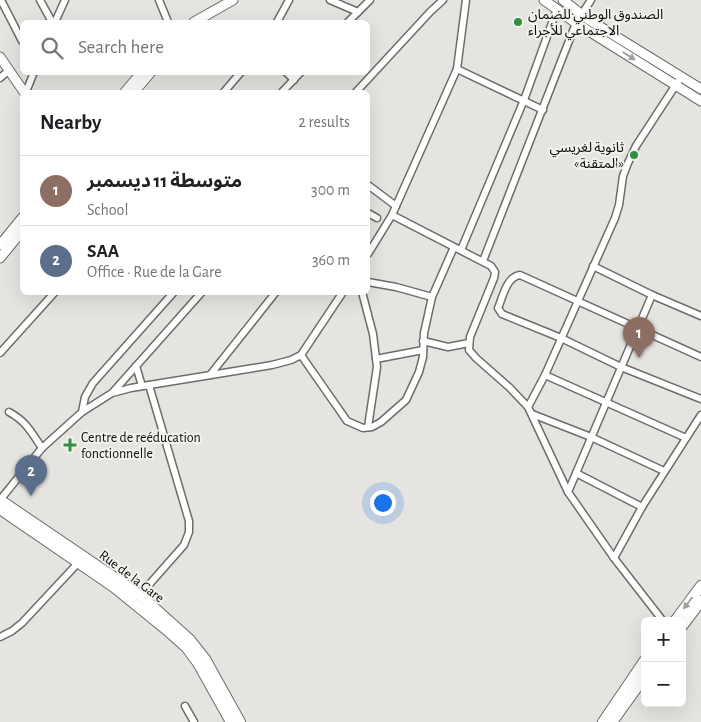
<!DOCTYPE html>
<meta charset="utf-8">
<style>
:root{--surface:#fff;--page:#f2f2f2;--text:#202124;--muted:#757577;--line:#e0e0e0;--accent:#ea580c}
body{margin:0;font-family:"Alegreya Sans","Noto Sans Arabic",sans-serif;background:var(--page);color:var(--text)}
.controls{position:absolute;right:15px;bottom:15px;display:grid;overflow:hidden;border-radius:8px;box-shadow:0 5px 20px #0002}
.controls button{width:45px;height:45px;display:grid;place-items:center;padding:0;border:0;border-bottom:1px solid var(--line);background:var(--surface);color:var(--text);font:25px sans-serif}
.you{position:absolute;left:382px;top:502px;width:18px;height:18px;margin:-12px;border:4px solid #fff;border-radius:50%;background:#1a73e8;box-shadow:0 0 0 8px #1a73e833}
.badge{display:grid;place-items:center;width:32px;height:32px;border-radius:50%;background:var(--accent);color:#fff;font-size:16px;font-weight:700}
.pin{position:absolute;translate:-50% -41px;filter:drop-shadow(0 1px 2px #0008)}
.pin::after{content:'';position:absolute;top:26px;width:18px;height:15px;background:inherit;clip-path:polygon(0 0,100% 0,50% 100%)}
.list{margin:0;padding:0;list-style:none}
h2{display:flex;justify-content:space-between;align-items:center;height:65px;margin:0;padding:0 20px;font-size:21px}
h2 small{font-size:16px;font-weight:400;color:var(--muted)}
.list li{display:grid;grid-template-columns:32px 1fr auto;gap:15px;align-items:center;box-sizing:border-box;height:70px;padding:0 20px;border-top:1px solid var(--line)}
.list b{display:block;font-size:19px;white-space:nowrap}
.list p{margin:0;font-size:16px;white-space:nowrap;color:var(--muted)}
.list em{font-size:16px;font-style:normal;color:var(--muted)}
.icon{flex:none;width:28px;height:28px;fill:none;stroke:currentColor;stroke-width:2;stroke-linecap:round;stroke-linejoin:round}
.map{position:relative;flex:none;width:701px;height:722px;overflow:hidden}
.search{position:absolute;background:var(--surface);box-shadow:0 5px 20px #0002;left:20px;top:20px;width:350px;height:55px;display:flex;align-items:center;gap:12px;box-sizing:border-box;padding:0 18px;border-radius:8px;color:var(--muted);font-size:19px}
.panel{position:absolute;background:var(--surface);box-shadow:0 5px 20px #0002;left:20px;top:90px;width:350px;height:205px;border-radius:8px}
.map>svg:first-child{display:block}
.lines{fill:none;stroke-linecap:round;stroke-linejoin:round}
.minor-casing{stroke:#6e6c68;stroke-width:9}
.secondary-casing{stroke:#6e6c68;stroke-width:11}
.primary-casing{stroke:#6e6c68;stroke-width:12}
.trunk-casing{stroke:#6e6c68;stroke-width:12}
.minor{stroke:#fff;stroke-width:6}
.secondary{stroke:#fff;stroke-width:9}
.primary{stroke:#fff;stroke-width:10}
.trunk{stroke:#fff;stroke-width:10}
.oneway{fill:#9f9e9e}
.poi-dot{fill:#319043;stroke:#f3f1ed;stroke-width:2}
.labels{text-anchor:middle;stroke-width:4;stroke-linejoin:round;paint-order:stroke}
.poi-label{font-size:14px;fill:#0e0d0c;stroke:#f3f1ed;text-anchor:start}
.street-label{font-size:14px;fill:#0e0d0c;stroke:#f3f1ed}
</style>
<div class="map">
<svg width="701" height="722" viewBox="0 0 701 722">
<rect width="100%" height="100%" fill="#e6e4e0"/>
<g class="lines">
<g class="minor-casing">
<g id="minor">
<path d="M1,0L22,41"/>
<path d="M40,0L52,22"/>
<path d="M159,0L168,22"/>
<path d="M330,0L358,12"/>
<path d="M55,22L65,0"/>
<path d="M277,22L289,0"/>
<path d="M348,22L370,0"/>
<path d="M457,69L543,110"/>
<path d="M286,72L294,80"/>
<path d="M0,78L8,71"/>
<path d="M26,92L34,72"/>
<path d="M224,92L241,72"/>
<path d="M282,92L301,72"/>
<path d="M356,92L430,12L443,0"/>
<path d="M368,185L396,206"/>
<path d="M368,213L377,218"/>
<path d="M392,215L491,266L495,272L494,278L470,337L469,350L476,358L510,388L528,407L568,492L614,558L663,621"/>
<path d="M461,250L524,100L557,9"/>
<path d="M368,254L392,215L457,69L466,0"/>
<path d="M483,261L576,23L591,0"/>
<path d="M593,266L652,295L701,316"/>
<path d="M368,282L396,287L432,297"/>
<path d="M362,292L373,334L377,367L368,427"/>
<path d="M423,341L448,347L469,343"/>
<path d="M0,353L55,292"/>
<path d="M301,355L347,421L363,428L372,427L381,422L406,400L419,372L423,357L424,333L432,297L454,247"/>
<path d="M701,357L520,275C506,277 503,297 498,308L502,314L561,338L621,367L701,399"/>
<path d="M376,359L423,350"/>
<path d="M136,366L142,386"/>
<path d="M210,375L276,292"/>
<path d="M545,375L686,438"/>
<path d="M113,392L202,292"/>
<path d="M528,407L545,375L615,218L619,205L623,176L628,163L636,146L681,77"/>
<path d="M9,412C27,422 31,432 42,448"/>
<path d="M82,412L85,397L93,383L174,292"/>
<path d="M532,414L591,437L664,471"/>
<path d="M576,473L642,507"/>
<path d="M568,492L652,295"/>
<path d="M0,500L42,448L82,412L112,393L131,388L272,365L291,360L301,355L343,292"/>
<path d="M614,558L642,507L701,415"/>
<path d="M139,596L184,545L189,532V521L149,385"/>
<path d="M0,637L12,631L22,623L78,563"/>
<path d="M185,706L194,722"/>
</g>
</g>
<g class="secondary-casing">
<g id="secondary">
<path d="M544,0L576,23L701,101"/>
<path d="M563,0L586,18L701,89"/>
<path d="M194,22L233,0"/>
<path d="M0,57L24,92"/>
<path d="M125,92L142,72"/>
<path d="M134,92L151,72"/>
<path d="M0,245L22,218"/>
<path d="M0,258L22,231"/>
</g>
</g>
<g class="primary-casing">
<g id="primary">
<path d="M0,500L140,595L190,640L205,659L240,722"/>
<path d="M0,509L114,587L167,630L186,647L198,663L231,722"/>
</g>
</g>
<g class="trunk-casing">
<g id="trunk">
<path d="M675,621L701,586"/>
<path d="M682,626L701,601"/>
<path d="M603,722L645,660"/>
<path d="M612,722L645,676"/>
</g>
</g>
<use href="#minor" class="minor"/>
<use href="#secondary" class="secondary"/>
<use href="#primary" class="primary"/>
<use href="#trunk" class="trunk"/>
</g>
<defs><path id="oneway-solid" d="M-6-.8H1V-3.2L6.5 0L1 3.2V.8H-6Z" transform="scale(1.25)"/></defs>
<g class="oneway">
<use href="#oneway-solid" transform="translate(629 56) rotate(32)"/>
<use href="#oneway-solid" transform="translate(688 603) rotate(127)"/>
</g>
<g class="poi-dot">
<circle cx="518" cy="22" r="5"/>
<circle cx="634" cy="155" r="5"/>
<path d="M67.5 437.5h5v5h5v5h-5v5h-5v-5h-5v-5h5z"/>
</g>
<g class="labels">
<g class="poi-label">
<text x="528" y="19">الصندوق الوطني للضمان<tspan x="528" dy="16">الاجتماعي للأجراء</tspan></text>
<text x="624" y="152" text-anchor="end">ثانوية لغريسي<tspan x="624" dy="16">«المتقنة»</tspan></text>
<text x="81" y="442">Centre de reéducation<tspan x="81" dy="16">fonctionnelle</tspan></text>
</g>
<g class="street-label">
<text transform="translate(132 576) rotate(37)" y="5">Rue de la Gare</text>
</g>
</g>
</svg>
<div class="controls">
<button>+</button>
<button>−</button>
</div>
<div class="you"></div>
<div class="pin badge" style="left:639px;top:358px;background:#8d6e63">1</div>
<div class="pin badge" style="left:31px;top:496px;background:#5c6f8a">2</div>
<div class="search"><svg class="icon" aria-label="search" viewBox="0 0 24 24"><circle cx="10" cy="10" r="6"/><path d="M15 15l6 6"/></svg>Search here</div>
<section class="panel">
<h2>Nearby<small>2 results</small></h2>
<ul class="list">
<li><span class="badge" style="background:#8d6e63">1</span><div><b>متوسطة 11 ديسمبر</b><p>School</p></div><em>300 m</em></li>
<li><span class="badge" style="background:#5c6f8a">2</span><div><b>SAA</b><p>Office · Rue de la Gare</p></div><em>360 m</em></li>
</ul>
</section>
</div>
